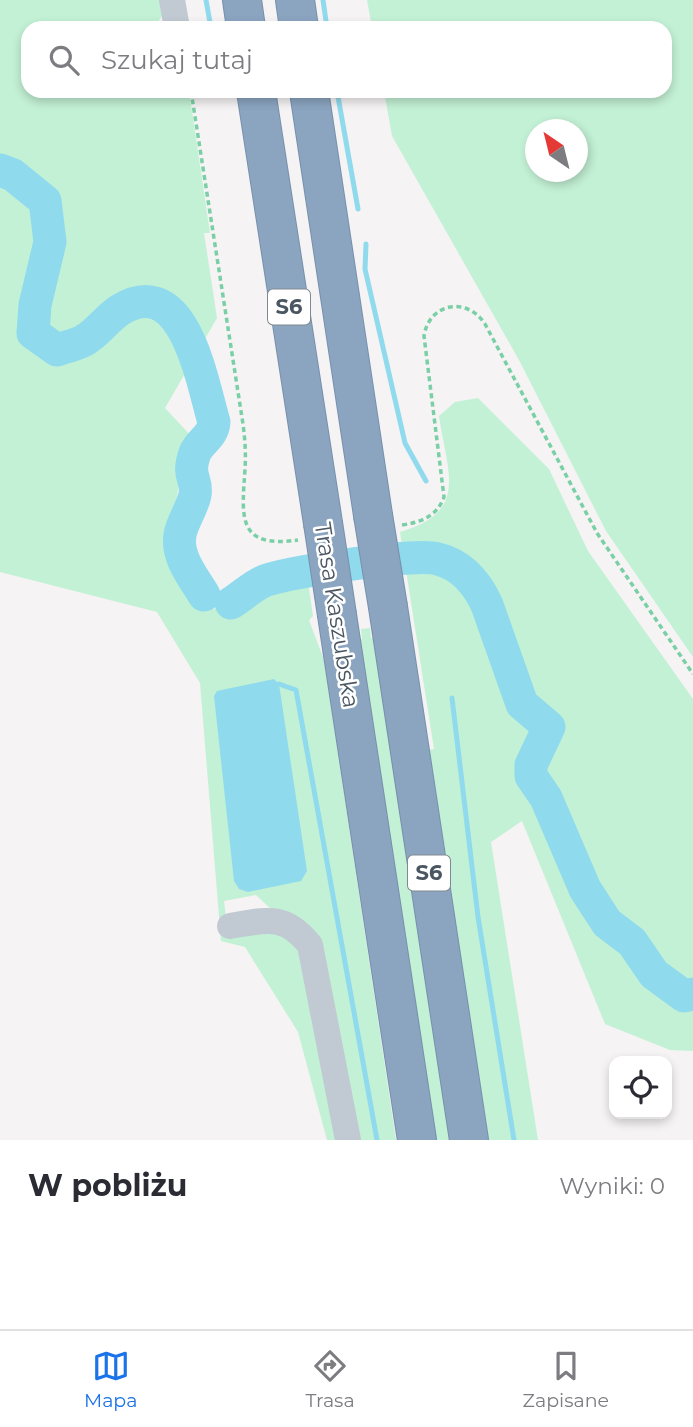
<!DOCTYPE html>
<html lang="pl">
<meta charset="utf-8">
<style>
:root{--surface:#fff;--page:#f2f2f3;--text:#2b2b33;--muted:#7c7c81;--line:#e1e1e2;--accent:#1a73e8}
body{margin:0;font-family:Montserrat,sans-serif;background:var(--page);color:var(--text)}
.controls{position:absolute;right:21px;bottom:21px;display:grid;overflow:hidden;border-radius:14px;box-shadow:0 4px 10px #0003}
.controls button{width:63px;height:63px;display:grid;place-items:center;padding:0;border:0;border-bottom:2px solid var(--line);background:var(--surface);color:var(--text);font:35px sans-serif}
.compass{position:absolute;left:525px;top:119px;width:63px;height:63px;border-radius:50%;background:var(--surface);box-shadow:0 4px 10px #0003;rotate:325deg}
.list{margin:0;padding:0;list-style:none}
h2{display:flex;justify-content:space-between;align-items:center;height:91px;margin:0;padding:0 28px;font-size:30px}
h2 small{font-size:23px;font-weight:400;color:var(--muted)}
.icon{flex:none;width:38px;height:38px;fill:none;stroke:currentColor;stroke-width:2;stroke-linecap:round;stroke-linejoin:round}
.map{position:relative;flex:none;width:693px;height:1140px;overflow:hidden}
.search{position:absolute;background:var(--surface);box-shadow:0 4px 10px #0003;left:21px;right:21px;top:21px;height:77px;display:flex;align-items:center;gap:18px;box-sizing:border-box;padding:0 24px;border-radius:21px;color:var(--muted);font-size:26px}
.sheet{height:189px;background:var(--surface)}
nav{display:flex;justify-content:space-around;align-items:center;box-sizing:border-box;height:98px;border-top:2px solid var(--line);background:var(--surface);font-size:19px;color:var(--muted)}
nav a{display:grid;justify-items:center;gap:4px}
nav .on{color:var(--accent)}
.map>svg:first-child{display:block}
.green{fill:#c3f1d5;fill-rule:evenodd}
.water{fill:#90daee}
.lines{fill:none;stroke-linecap:round;stroke-linejoin:round}
.stream{stroke:#90daee;stroke-width:5}
.river{stroke:#90daee;stroke-width:33}
.highway-casing{stroke:#7690ad;stroke-width:40}
.path{stroke:#7ad0a6;stroke-width:3.5;stroke-dasharray:5 3.5;stroke-linecap:butt}
.minor{stroke:#c1cad2;stroke-width:26}
.highway{stroke:#8ba5c1;stroke-width:38}
.highway-bridge-casing{stroke:#7690ad;stroke-width:40;stroke-linecap:butt}
.highway-bridge{stroke:#8ba5c1;stroke-width:38}
.labels{text-anchor:middle;stroke-width:5;stroke-linejoin:round;paint-order:stroke}
.shield{fill:#fff;stroke:#808990;stroke-width:2}
.shield-label{font-size:21px;font-weight:bold;fill:#4a5661}
.street-label{font-size:23px;fill:#4a5661;stroke:#fff}
</style>
<div class="map">
<svg width="693" height="1140" viewBox="0 0 693 1140">
<rect width="100%" height="100%" fill="#f5f3f3"/>
<g class="green">
<path d="M0,0H167L164,13L154,28H28V91H189L210,233H204L217,318L165,408L192,437C177,486 162,540 191,587C196,597 206,609 218,609C242,611 243,598 260,590C274,585 293,584 308,582L313,616L309,620L324,660L396,1140H354L321,956L256,895L224,901L228,934L270,927L300,942L342,1140H327L298,1032L245,947L221,941L200,683L157,612L0,572Z"/>
<path d="M367,0H693V657L606,531L519,360L392,136L384,91H665V28H372ZM536,130H578V172H536Z"/>
<path d="M478,398L549,469L588,551L693,699V1051L670,1050L605,1024L522,821L491,842L538,1140H489L428,750L434,749L400,532C470,512 447,472 439,416L455,402Z"/>
<path d="M370,628L371,638L383,637L459,1140H426L350,641L362,639L361,629Z"/>
</g>
<path class="water" d="M274,679L279,684L307,871L301,881L248,892L239,889L234,881L214,696L217,691Z"/>
<g class="lines">
<g class="stream">
<path d="M206,0L211,28"/>
<path d="M323,0L327,28"/>
<path d="M337,91L358,209"/>
<path d="M366,244L365,269L405,443L426,481"/>
<path d="M279,684L296,690L377,1140"/>
<path d="M452,698L478,917L514,1140"/>
</g>
<g class="river">
<path d="M0,170L13,175L45,201L50,242L35,305L33,333L57,350C65,347 76,345 83,341C97,334 107,318 120,310C185,270 202,383 214,422C213,437 200,441 195,453C186,478 198,478 195,495C192,509 182,522 180,535C176,557 194,578 204,595"/>
<path d="M231,603C243,596 254,584 267,580C293,572 415,552 438,559C462,565 477,583 487,605L522,704L549,727L531,765V776L546,798L585,889L607,923L632,942L654,974L684,996L693,994"/>
</g>
<g class="highway-casing">
<g id="highway">
<path d="M242,0L246,28"/>
<path d="M295,0L299,28"/>
<path d="M256,91L323,523"/>
<path d="M309,91L373,515"/>
<path d="M388,607L469,1140"/>
<path d="M337,615L417,1140"/>
</g>
</g>
<g class="path">
<path d="M191,91L243,424C245,439 246,454 245,469C242,516 236,549 298,540"/>
<path d="M402,525C422,522 437,516 444,497L424,336C429,303 467,296 485,324L597,533L693,674"/>
</g>
<g class="minor">
<path d="M172,0L177,28"/>
<path d="M230,926C266,920 284,913 310,945L348,1140"/>
</g>
<use href="#highway" class="highway"/>
<g class="highway-bridge-casing">
<g id="highway-bridge">
<path d="M373,515L388,607"/>
<path d="M323,523L337,615"/>
</g>
</g>
<use href="#highway-bridge" class="highway-bridge"/>
</g>
<g class="labels">
<g class="shield">
<rect x="268" y="289.5" width="42" height="35" rx="5"/>
<rect x="408" y="855.5" width="42" height="35" rx="5"/>
</g>
<g class="shield-label">
<text x="289" y="314">S6</text>
<text x="429" y="880">S6</text>
</g>
<g class="street-label">
<text transform="translate(337 615) rotate(81)" y="8">Trasa Kaszubska</text>
</g>
</g>
</svg>
<div class="controls">
<button><svg class="icon" aria-label="locate" viewBox="0 0 24 24"><circle cx="12" cy="12" r="6"/><path d="M12 2v4M12 18v4M2 12h4M18 12h4"/></svg></button>
</div>
<svg class="compass" viewBox="-18 -18 36 36"><path d="M0-13l5 13h-10z" fill="#e53935"/><path d="M0 13l5-13h-10z" fill="#7c7c81"/></svg>
<div class="search"><svg class="icon" aria-label="search" viewBox="0 0 24 24"><circle cx="10" cy="10" r="6"/><path d="M15 15l6 6"/></svg>Szukaj tutaj</div>
</div>
<section class="sheet">
<h2>W pobliżu<small>Wyniki: 0</small></h2>
<ul class="list">
</ul>
</section>
<nav>
<a class="on"><svg class="icon" aria-label="map" viewBox="0 0 24 24"><path d="M3 6l6-2 6 2 6-2v14l-6 2-6-2-6 2zM9 4v14M15 6v14"/></svg>Mapa</a>
<a><svg class="icon" aria-label="directions" viewBox="0 0 24 24"><path d="M12 3l9 9-9 9-9-9zM9 14v-3h6M13 9l2 2-2 2"/></svg>Trasa</a>
<a><svg class="icon" aria-label="saved" viewBox="0 0 24 24"><path d="M7 4h10v16l-5-4-5 4z"/></svg>Zapisane</a>
</nav>
